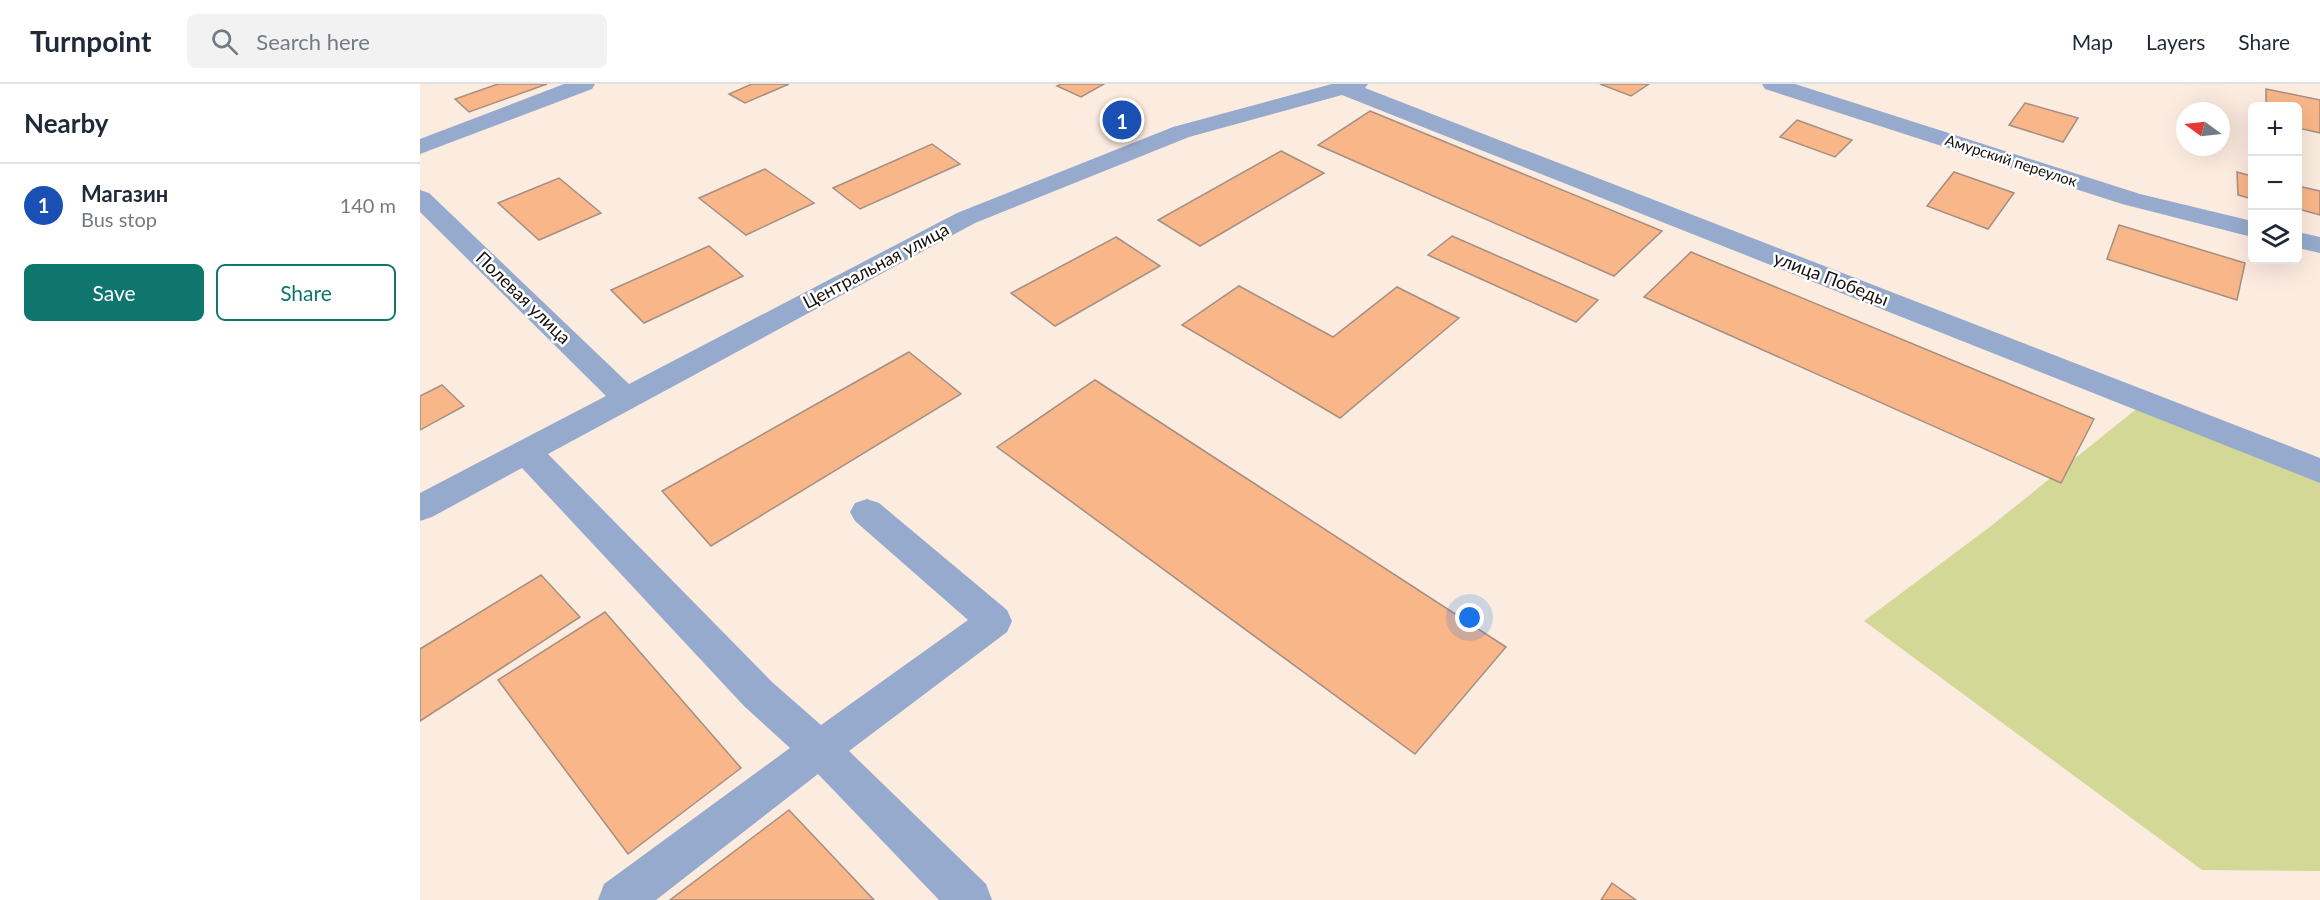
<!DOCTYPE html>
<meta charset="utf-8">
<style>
:root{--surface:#fff;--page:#f2f2f3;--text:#1f2937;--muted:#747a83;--line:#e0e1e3;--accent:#0f766e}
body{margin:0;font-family:Lato,sans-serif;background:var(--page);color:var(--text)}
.controls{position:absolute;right:18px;top:18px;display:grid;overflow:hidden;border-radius:9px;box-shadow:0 6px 24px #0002}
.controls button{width:54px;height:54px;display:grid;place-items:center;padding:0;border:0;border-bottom:2px solid var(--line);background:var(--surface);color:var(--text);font:30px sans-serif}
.compass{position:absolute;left:1756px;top:18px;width:54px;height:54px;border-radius:50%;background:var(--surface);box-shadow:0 6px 24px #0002;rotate:285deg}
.you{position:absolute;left:1050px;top:534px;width:21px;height:21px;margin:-15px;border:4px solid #fff;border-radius:50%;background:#1a73e8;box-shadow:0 0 0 9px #1a73e833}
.badge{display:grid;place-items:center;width:39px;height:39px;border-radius:50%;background:var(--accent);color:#fff;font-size:20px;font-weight:700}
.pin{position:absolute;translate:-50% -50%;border:3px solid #fff;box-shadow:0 2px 6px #0006}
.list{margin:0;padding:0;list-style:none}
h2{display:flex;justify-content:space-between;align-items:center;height:78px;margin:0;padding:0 24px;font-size:26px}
h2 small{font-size:20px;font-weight:400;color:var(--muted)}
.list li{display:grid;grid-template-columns:39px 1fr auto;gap:18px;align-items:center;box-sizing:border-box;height:84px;padding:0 24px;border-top:2px solid var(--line)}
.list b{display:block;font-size:22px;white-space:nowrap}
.list p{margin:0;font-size:20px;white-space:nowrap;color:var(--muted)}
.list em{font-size:20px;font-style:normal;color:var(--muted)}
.actions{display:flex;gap:12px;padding:18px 24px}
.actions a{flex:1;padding:14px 0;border:2px solid var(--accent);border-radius:9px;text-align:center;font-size:21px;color:var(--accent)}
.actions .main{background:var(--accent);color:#fff}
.icon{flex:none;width:33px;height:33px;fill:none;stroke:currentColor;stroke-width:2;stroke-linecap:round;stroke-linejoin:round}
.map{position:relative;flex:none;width:1900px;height:816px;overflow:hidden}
header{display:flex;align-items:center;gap:36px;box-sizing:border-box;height:84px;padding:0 30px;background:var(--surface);border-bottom:2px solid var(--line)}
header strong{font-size:28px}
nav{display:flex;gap:33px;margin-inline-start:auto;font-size:21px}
.search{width:420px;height:54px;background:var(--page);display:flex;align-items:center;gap:15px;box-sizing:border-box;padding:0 21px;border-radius:9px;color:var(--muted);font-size:22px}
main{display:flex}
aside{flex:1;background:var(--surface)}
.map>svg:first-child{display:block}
.green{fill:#d3d896}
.building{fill:#f9b789;stroke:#a48f82;stroke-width:1.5}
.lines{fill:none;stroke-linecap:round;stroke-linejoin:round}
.minor{fill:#95aacd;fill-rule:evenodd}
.labels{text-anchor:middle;stroke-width:5;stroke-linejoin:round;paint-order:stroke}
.far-street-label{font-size:15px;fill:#17100b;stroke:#fff}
.street-label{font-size:18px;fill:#17100b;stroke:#fff}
</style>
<header>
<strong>Turnpoint</strong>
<div class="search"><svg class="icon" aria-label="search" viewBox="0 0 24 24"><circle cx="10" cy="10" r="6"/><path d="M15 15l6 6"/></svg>Search here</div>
<nav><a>Map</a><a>Layers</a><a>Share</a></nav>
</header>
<main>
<aside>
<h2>Nearby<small></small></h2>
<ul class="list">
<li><span class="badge" style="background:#1a4fb4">1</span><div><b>Магазин</b><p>Bus stop</p></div><em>140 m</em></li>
</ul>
<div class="actions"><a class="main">Save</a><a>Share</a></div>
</aside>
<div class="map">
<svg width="1900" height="816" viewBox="0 0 1900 816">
<rect width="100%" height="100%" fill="#fcebdf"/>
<path class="green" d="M1725,318L1900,387V787L1782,786L1444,537L1571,442Z"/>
<g class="building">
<path d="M78,0H127L49,28L35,15Z"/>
<path d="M332,0H369L325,19L309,10Z"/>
<path d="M641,0H684L661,13L637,2Z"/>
<path d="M1180,0H1229L1211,12Z"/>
<path d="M1846,5L1900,16V49L1878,44V22H1846Z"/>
<path d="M1605,19L1658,34L1643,58L1589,41Z"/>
<path d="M950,27L1242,147L1194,192L898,61Z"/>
<path d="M1377,36L1432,56L1415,73L1360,53Z"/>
<path d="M512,60L540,80L440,125L413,104Z"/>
<path d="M861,67L904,89L780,162L738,136Z"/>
<path d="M345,85L394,119L326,151L279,114Z"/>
<path d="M1534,88L1594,109L1568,145L1507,122Z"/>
<path d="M1817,88L1832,92V115L1818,111Z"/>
<path d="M139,94L181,129L119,156L78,119Z"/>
<path d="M1878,102L1900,107V131L1878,125Z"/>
<path d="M1699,141L1825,179L1817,216L1687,175Z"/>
<path d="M1032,152L1178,216L1156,238L1008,171Z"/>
<path d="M696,153L740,182L635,242L591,209Z"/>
<path d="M289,162L323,192L224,239L191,206Z"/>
<path d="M1271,168L1674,335L1641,399L1224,213Z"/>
<path d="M819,202L913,253L977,203L1039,234L920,334L762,241Z"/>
<path d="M489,268L541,310L291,462L242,407Z"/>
<path d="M675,296L1086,563L995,670L577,363Z"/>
<path d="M22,301L44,322L0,346V312Z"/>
<path d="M121,491L160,533L0,637V565Z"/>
<path d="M185,528L321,684L208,770L78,596Z"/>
<path d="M369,726L454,816H250Z"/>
<path d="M1192,799L1216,816H1181Z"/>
</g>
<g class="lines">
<g class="minor">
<path d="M144,0H175L172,5L0,70V55Z"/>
<path d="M912,0H948L945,4L1900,374V399L922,11L769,53L555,139L128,370L352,598L401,641L548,536L435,437L430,428L435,419L447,415L459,419L587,526L592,537L587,548L429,667L566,800L572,816H519L398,690L236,816H178L184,800L370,664L324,622L102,384L12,433L0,437V409L186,312L0,128V106L9,109L209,300L537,129L753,43Z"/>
<path d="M1342,0H1375L1720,110L1832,137V153L1702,120L1345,5Z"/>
<path d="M1878,148L1900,153V169L1878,164Z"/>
</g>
</g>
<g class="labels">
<g class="far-street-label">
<text transform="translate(1591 77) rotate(18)" y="5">Амурский переулок</text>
</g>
<g class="street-label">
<text transform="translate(456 182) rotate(-28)" y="6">Центральная улица</text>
<text transform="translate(1411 195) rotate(21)" y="6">улица Победы</text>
<text transform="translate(103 214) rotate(44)" y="6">Полевая улица</text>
</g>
</g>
</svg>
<div class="controls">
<button>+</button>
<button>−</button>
<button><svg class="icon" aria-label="layers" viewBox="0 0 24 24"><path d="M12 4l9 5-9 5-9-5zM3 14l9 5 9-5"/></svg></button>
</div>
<svg class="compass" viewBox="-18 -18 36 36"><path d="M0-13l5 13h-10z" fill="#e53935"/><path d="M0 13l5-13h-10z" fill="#747a83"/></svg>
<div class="you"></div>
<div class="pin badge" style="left:702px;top:36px;background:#1a4fb4">1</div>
</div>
</main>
